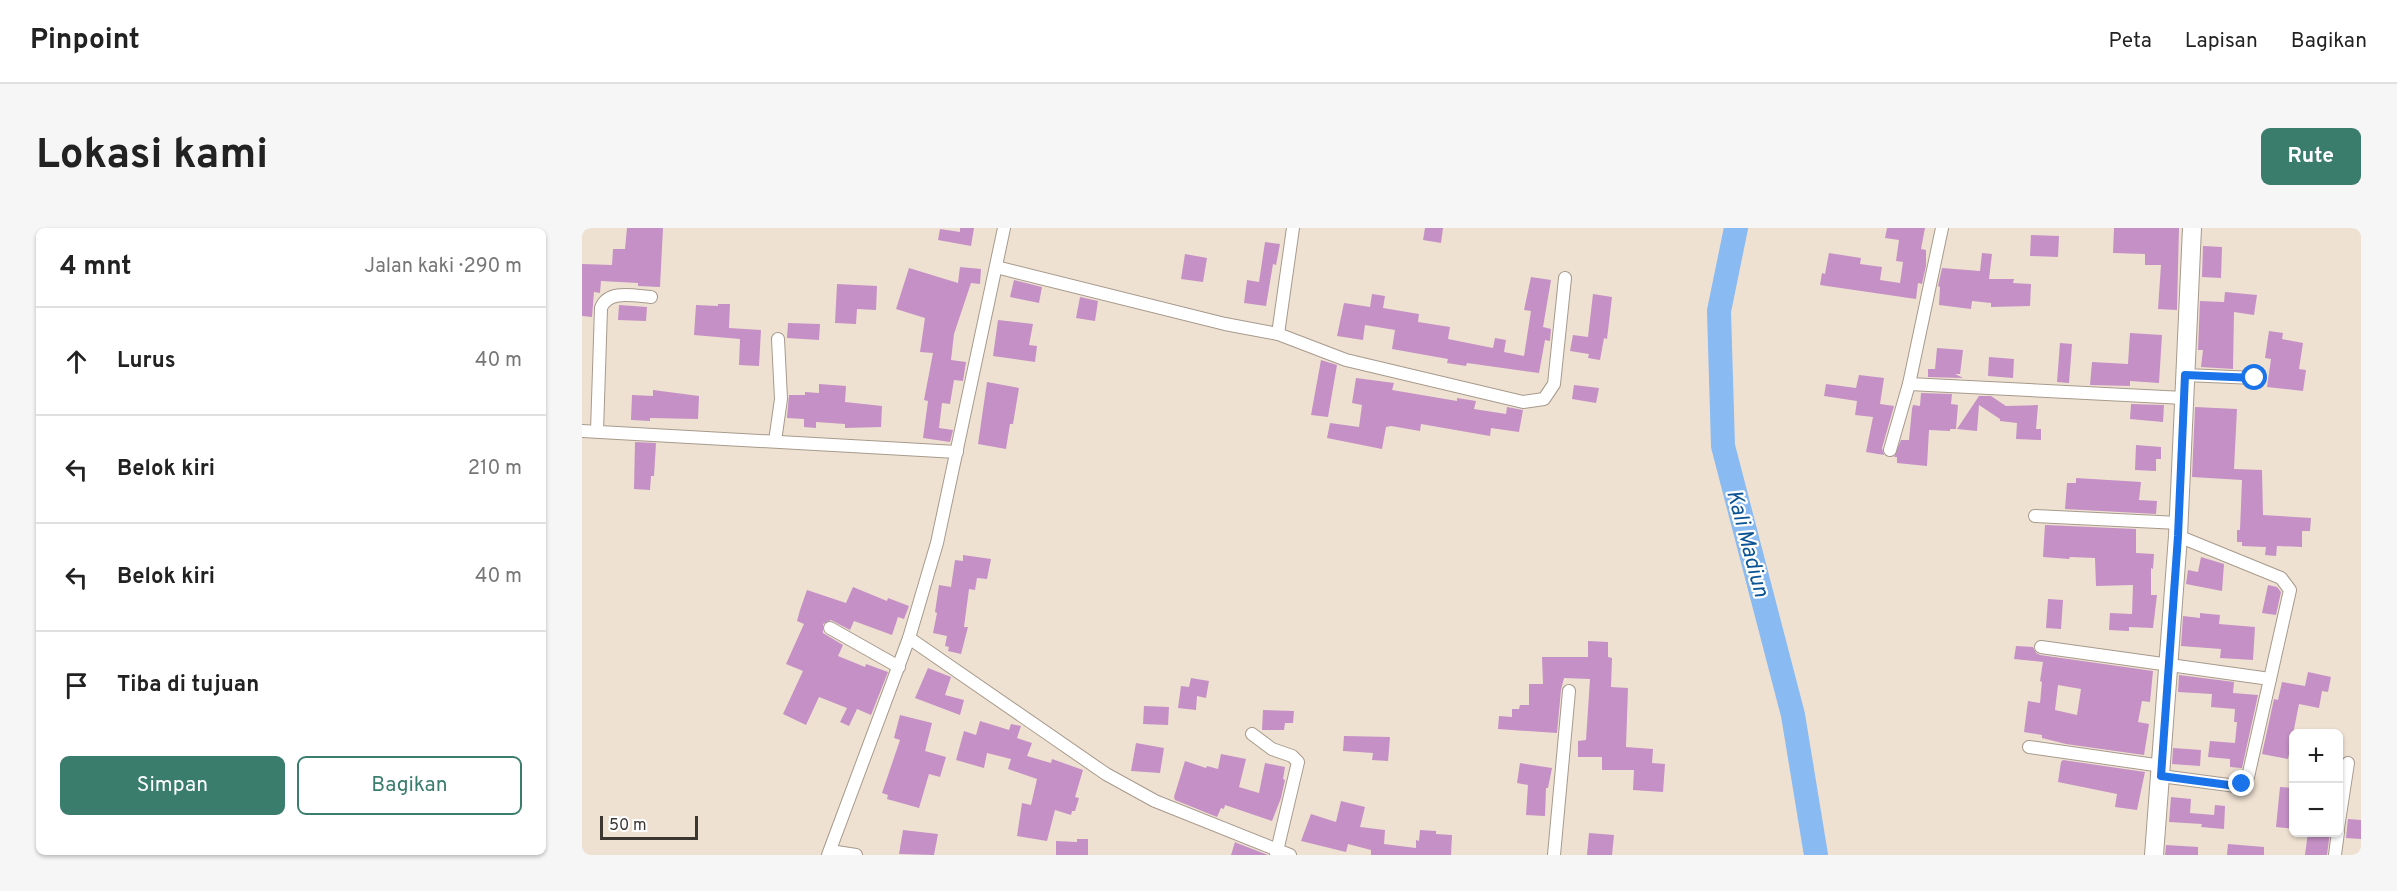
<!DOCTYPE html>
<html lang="id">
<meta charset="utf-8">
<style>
:root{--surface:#fff;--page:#f6f6f6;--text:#222;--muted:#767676;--line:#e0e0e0;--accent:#3b7d6d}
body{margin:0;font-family:Overpass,sans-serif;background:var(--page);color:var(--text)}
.controls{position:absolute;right:18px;bottom:18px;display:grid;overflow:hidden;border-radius:9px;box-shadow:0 2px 4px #0004}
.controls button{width:54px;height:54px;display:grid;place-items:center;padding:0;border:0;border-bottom:2px solid var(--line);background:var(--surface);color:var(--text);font:30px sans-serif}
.scale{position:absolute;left:18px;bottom:15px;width:98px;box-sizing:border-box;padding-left:6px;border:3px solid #3c3631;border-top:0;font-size:16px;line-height:21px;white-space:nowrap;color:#3c3631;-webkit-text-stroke:4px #fff;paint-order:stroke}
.stop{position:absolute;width:18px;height:18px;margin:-14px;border:4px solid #1a73e8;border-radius:50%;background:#fff}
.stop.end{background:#1a73e8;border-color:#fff;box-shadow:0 2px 6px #0008}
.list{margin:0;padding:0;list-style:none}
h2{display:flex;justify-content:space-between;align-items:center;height:78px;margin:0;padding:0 24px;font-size:26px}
h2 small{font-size:20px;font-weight:400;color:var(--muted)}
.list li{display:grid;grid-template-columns:39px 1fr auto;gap:18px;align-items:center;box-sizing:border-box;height:108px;padding:0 24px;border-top:2px solid var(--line)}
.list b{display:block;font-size:22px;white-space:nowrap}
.list em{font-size:20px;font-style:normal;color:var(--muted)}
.actions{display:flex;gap:12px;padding:18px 24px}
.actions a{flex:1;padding:14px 0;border:2px solid var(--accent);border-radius:9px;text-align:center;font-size:21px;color:var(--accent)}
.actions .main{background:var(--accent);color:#fff}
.icon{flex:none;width:33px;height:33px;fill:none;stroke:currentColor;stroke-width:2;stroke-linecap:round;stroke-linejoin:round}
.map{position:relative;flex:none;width:1779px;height:627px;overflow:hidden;border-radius:9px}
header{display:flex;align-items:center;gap:36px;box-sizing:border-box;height:84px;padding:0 30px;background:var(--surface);border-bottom:2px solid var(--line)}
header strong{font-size:28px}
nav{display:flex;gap:33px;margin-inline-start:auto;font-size:21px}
.intro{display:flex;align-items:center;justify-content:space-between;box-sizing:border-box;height:144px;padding:0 36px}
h1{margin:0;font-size:42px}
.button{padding:15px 27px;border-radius:9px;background:var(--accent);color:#fff;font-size:21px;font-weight:700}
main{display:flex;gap:36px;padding:0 36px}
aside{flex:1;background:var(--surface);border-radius:9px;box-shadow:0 2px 4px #0004}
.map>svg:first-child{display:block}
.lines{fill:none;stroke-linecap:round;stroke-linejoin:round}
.river{stroke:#89baf2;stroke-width:24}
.building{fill:#c490c5;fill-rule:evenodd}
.street-casing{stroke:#a79a8c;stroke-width:14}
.secondary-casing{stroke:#a79a8c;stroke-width:20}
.street{stroke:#fff;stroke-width:12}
.secondary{stroke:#fff;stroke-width:18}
.route{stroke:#1a73e8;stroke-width:8}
.labels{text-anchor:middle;stroke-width:4.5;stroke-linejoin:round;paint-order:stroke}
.water-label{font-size:22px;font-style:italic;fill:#0a5394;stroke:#fff}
</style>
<header>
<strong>Pinpoint</strong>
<nav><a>Peta</a><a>Lapisan</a><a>Bagikan</a></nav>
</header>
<div class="intro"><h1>Lokasi kami</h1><a class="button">Rute</a></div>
<main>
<aside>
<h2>4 mnt<small>Jalan kaki · 290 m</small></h2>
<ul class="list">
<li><svg class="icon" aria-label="ahead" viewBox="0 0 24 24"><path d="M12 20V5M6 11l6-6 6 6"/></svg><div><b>Lurus</b></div><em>40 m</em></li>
<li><svg class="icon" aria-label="left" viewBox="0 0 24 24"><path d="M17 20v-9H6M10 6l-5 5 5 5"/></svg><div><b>Belok kiri</b></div><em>210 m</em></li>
<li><svg class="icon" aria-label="left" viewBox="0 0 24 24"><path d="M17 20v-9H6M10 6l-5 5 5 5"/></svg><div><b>Belok kiri</b></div><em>40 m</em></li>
<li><svg class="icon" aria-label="arrive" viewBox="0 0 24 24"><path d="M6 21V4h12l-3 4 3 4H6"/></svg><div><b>Tiba di tujuan</b></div></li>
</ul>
<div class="actions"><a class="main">Simpan</a><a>Bagikan</a></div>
</aside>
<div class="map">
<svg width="1779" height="627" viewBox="0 0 1779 627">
<rect width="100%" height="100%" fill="#efe1d2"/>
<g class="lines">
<path class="river" d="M1154,0L1137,83L1141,218L1211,487L1234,627"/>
</g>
<g class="building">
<path d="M45,0H81L78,59L56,58V55L19,53L18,65L12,64L10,89L0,88V36L30,37L31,21H43Z"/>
<path d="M378,0H392L389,18L356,12L358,1L378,4Z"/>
<path d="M843,0H861L859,15L841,12Z"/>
<path d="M1305,0H1343L1339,21L1344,22V38L1340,56L1336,55L1334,71L1238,57L1240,45L1243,46L1247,25L1279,30L1278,36L1300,39L1298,52L1318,55L1321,34L1314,33L1317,12L1303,10Z"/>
<path d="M1532,0H1597L1595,82L1576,81L1579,37H1563V26L1531,25Z"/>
<path d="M1449,7L1477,8L1476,29L1448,28Z"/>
<path d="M683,14L698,16L694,37L691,36L684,78L662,75L665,52L677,54Z"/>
<path d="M1621,18L1640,19L1639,50L1620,49Z"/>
<path d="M1400,25L1410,26L1407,51H1432L1431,55L1449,56L1448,78L1409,79V75L1390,73L1389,81L1357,77L1358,59L1356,58L1360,40L1398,43Z"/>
<path d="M603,26L625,30L621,54L599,51Z"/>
<path d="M378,39L399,41L398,56L389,55L372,106L369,132L384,134L381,153L372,152L368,176L360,175L357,200L371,202L368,214L341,210L346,173L342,172L351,125L338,124L343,90L314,81L327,40L376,55Z"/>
<path d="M949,49L969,52L961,99L969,101L968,113L963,112L957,145L885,135L884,138L865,135L866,131L810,121L813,102L783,97L781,112L755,108L762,75L788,79L790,66L803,68L801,80L837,86L836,94L868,99L866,111L911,120L913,110L924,112L922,124L942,128L949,83L942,82Z"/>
<path d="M432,52L460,59L457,75L428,69Z"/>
<path d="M255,56L295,58L294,82L275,81L274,96L253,95Z"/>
<path d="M1643,64L1675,67L1672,87L1652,84L1651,141L1619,139L1621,122H1616L1618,73L1642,74Z"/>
<path d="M1011,66L1030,69L1025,111L1022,110L1018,132L1006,130L1007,126L988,123L991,107L1006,109Z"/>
<path d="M498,69L516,73L513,93L494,90Z"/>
<path d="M136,76H148L147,100L179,102L177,138L157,137L158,111L112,107L114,77L136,78Z"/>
<path d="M37,77L65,79L64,93L36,92Z"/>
<path d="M416,92L451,96L447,117L455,118L453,134L411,128Z"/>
<path d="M206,95L238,96L237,112L205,110Z"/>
<path d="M1687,103L1701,105L1700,111L1721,115L1717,141L1724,142L1721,163L1685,159L1689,131L1683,130Z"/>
<path d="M1548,105L1580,107L1577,155L1548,153V158L1508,157L1510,134L1546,136Z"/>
<path d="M1478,115L1490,116L1487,155L1475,154Z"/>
<path d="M1355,120L1381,122L1378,146H1373L1381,150L1346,149V141H1353Z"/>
<path d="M1407,129L1432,131L1431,150L1406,148Z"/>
<path d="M739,132L755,137L746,189L729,187Z"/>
<path d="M1277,147L1302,150L1298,176L1312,178L1300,220L1302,227L1284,224L1291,189L1273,187L1275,173L1242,168L1244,156L1274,160Z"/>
<path d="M774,150L812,155L810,162L875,173V170L894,173L892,181L924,186L925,179L941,182L937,204L909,200L908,208L839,196L838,203L809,198L804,199L800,221L745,210L748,195L777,199L780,177L770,175Z"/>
<path d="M405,154L437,160L431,196H428L424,221L396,216Z"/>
<path d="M237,156L264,158L263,174L300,178L299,199L263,200V196L234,194V200L222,199V191L205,190L207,167H223V164L237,165Z"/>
<path d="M992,157L1017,160L1014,175L990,171Z"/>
<path d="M71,162L117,168L116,191L68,190V193L49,192L50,167L71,168Z"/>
<path d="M1339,165L1370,166L1369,176L1376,177L1374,201H1368V203L1347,202L1345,238L1315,235V229H1312L1319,212H1327L1330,181L1331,177L1338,178Z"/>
<path d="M1397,168H1409L1424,178L1456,177L1454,201H1459V212L1434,211L1435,195L1418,193V191L1397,177L1395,203L1375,201Z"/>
<path d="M1549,176L1582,177L1581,194L1548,191Z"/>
<path d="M1613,179L1655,181L1652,241L1680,242L1681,287L1729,290L1728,303H1720V319L1695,318L1694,328L1683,327L1684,319L1660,318V314H1655V302H1658L1660,252L1610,249Z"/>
<path d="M53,214L74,215L72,248H69L68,262L52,261Z"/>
<path d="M1554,217L1579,219V231H1574V243L1553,242Z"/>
<path d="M1494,250L1559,254L1557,272L1575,273L1574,286L1483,281L1485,255H1494Z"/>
<path d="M1463,297L1554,301V325L1572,326L1571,341L1569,340V367H1575L1571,400L1547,399V403L1527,402L1528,385L1550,386L1551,357L1514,358L1513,330L1488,329L1487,331L1461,329Z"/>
<path d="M381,327L409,331L405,351L395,350L393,362L387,361L382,399H386L379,426L366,423L367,419L363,418L365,408L351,405L355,385L353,384L357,357L369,359L373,332L381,333Z"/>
<path d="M1619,329L1642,336L1640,363L1604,356L1606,342L1616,344Z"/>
<path d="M1686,357L1695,359L1699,364L1694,387L1680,385Z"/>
<path d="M271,359L305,373L306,370L327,378L322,391L316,389L310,407L272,393L268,402L249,392L241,396V405L261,417L256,428L283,439L284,436L306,444L289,487L275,481L267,498L258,494L265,480L237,469L224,497L201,486L221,443L204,436L222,396L215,393L218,382L225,362L264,375Z"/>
<path d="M1466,371L1481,372L1479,401L1464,400Z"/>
<path d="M1618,385L1638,387L1637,396L1673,399L1671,432L1638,430L1639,421L1599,418L1601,388L1618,390Z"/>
<path d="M1006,413L1026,414V429L1030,430L1029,459L1046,460L1044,519L1071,521L1070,535L1083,536L1081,564L1051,562L1052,542H1020V529H996V513L1004,512L1008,451L982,450L979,462L975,505L916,501L917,488L930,489V481H937L938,477H947V456H961L960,429H1006Z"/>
<path d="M1434,418L1451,419L1454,425L1458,427L1571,443L1568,474L1560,473L1556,494L1567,496L1562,527L1484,516L1460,510V507L1442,504L1446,473L1458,475L1460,454L1458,453L1461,434L1432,431ZM1476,457L1499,461L1495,487L1473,482Z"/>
<path d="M346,440L369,449L363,467L382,472L378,487L333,470Z"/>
<path d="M1726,444L1749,449L1746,464L1740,463L1737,480L1717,476L1706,531L1680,526L1692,471L1696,472L1700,454L1723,458Z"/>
<path d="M1597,447L1652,454L1651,465L1676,467L1660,540L1648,539V531L1626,529L1628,513L1653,515L1655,494H1652L1653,481L1629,479L1630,466L1596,464Z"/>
<path d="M609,450L627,453L624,470L615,468L614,482L596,480L599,458L607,459Z"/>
<path d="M562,478L587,479L586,497L561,496Z"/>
<path d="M681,482L712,483L711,495H703L702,502H680Z"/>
<path d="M318,487L350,495L343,523L364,529L358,549L347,546L337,580L305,571L306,567L300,565L318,512L312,510Z"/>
<path d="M398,493L427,502L429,496L439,498L435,510L450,515L445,528L469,535L470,531L501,542L493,569L497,570L493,583H490L489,587L473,582L465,613L435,608L440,575L449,577L455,551L426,541L429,531L405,525L402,540L374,532L382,503L394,507Z"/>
<path d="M762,508L808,509L806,533L790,532L791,525L761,523Z"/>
<path d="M554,515L582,520L578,545L549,543Z"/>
<path d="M1591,520L1619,522L1618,538L1590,536Z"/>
<path d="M639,526L664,531L657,559L677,565L683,535L703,539L701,551L703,552L699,570L690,593L643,577L642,581L639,580L635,589L593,572L592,569L603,533L624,540L625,538L636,541Z"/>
<path d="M1481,532L1563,544L1555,582L1533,579L1535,566L1476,554L1479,534Z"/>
<path d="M938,535L970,540L966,560H964L963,588L944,587L946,557L935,555Z"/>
<path d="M1698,559L1712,560V601L1694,599Z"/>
<path d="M1589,569L1609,571L1608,585L1632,587L1633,577L1643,578L1642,601L1619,599L1620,596L1587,594Z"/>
<path d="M759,573L783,579L778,599L803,602L802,616L834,620V612L837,613L838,602L854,603V606L870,607L869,627H789V622L766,616L764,624L719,613L729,586L754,594Z"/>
<path d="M1766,591L1779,592V611L1764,610Z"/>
<path d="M321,602L356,606L352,627L317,626Z"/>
<path d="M1726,604H1748L1745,627H1723Z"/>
<path d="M1007,605L1032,607L1030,627H1005Z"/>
<path d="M495,611H506V627H474V613L495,614Z"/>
<path d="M653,614L655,615L686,627H649Z"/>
<path d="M1646,616L1682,619V627H1645Z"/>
<path d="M1584,617L1616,619V627H1583Z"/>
</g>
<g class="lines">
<g class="street-casing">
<g id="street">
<path d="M414,39L643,96L696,106L764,132L941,174L962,171L972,156L983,50"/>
<path d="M696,106L711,0"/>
<path d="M1603,147L1673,150"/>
<path d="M1327,156L1602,170"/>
<path d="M0,203L375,224"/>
<path d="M15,203L19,80C26,61 53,68 69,69"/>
<path d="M193,213L199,171L196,111"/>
<path d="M1308,222L1327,156L1360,0"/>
<path d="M1453,288L1597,295"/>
<path d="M248,400L317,439"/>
<path d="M327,410L524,546L573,573L708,627"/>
<path d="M1459,419L1688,451"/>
<path d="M670,506L690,521L710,528L716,534L694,627"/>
<path d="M1447,519L1580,538"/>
<path d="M1579,548L1654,558L1660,556L1666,549L1708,362L1699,350L1596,308"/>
<path d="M1756,600L1766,535"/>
<path d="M248,623L274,627"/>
<path d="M246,627L327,410L355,315L422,0"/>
<path d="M972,627L987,463"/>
<path d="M1753,627L1756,604"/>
</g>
</g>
<g class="secondary-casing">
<path id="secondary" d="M1572,627L1596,308L1610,0"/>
</g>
<use href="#street" class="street"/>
<use href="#secondary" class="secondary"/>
</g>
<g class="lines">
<path class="route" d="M1660,556L1654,558L1579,548L1596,308L1603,147L1673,150"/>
</g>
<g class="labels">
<g class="water-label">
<text transform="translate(1167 315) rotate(75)" y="8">Kali Madiun</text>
</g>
</g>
</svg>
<div class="controls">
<button>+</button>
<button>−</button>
</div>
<div class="scale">50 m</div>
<div class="stop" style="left:1673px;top:150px"></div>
<div class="stop end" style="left:1660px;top:556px"></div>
</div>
</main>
